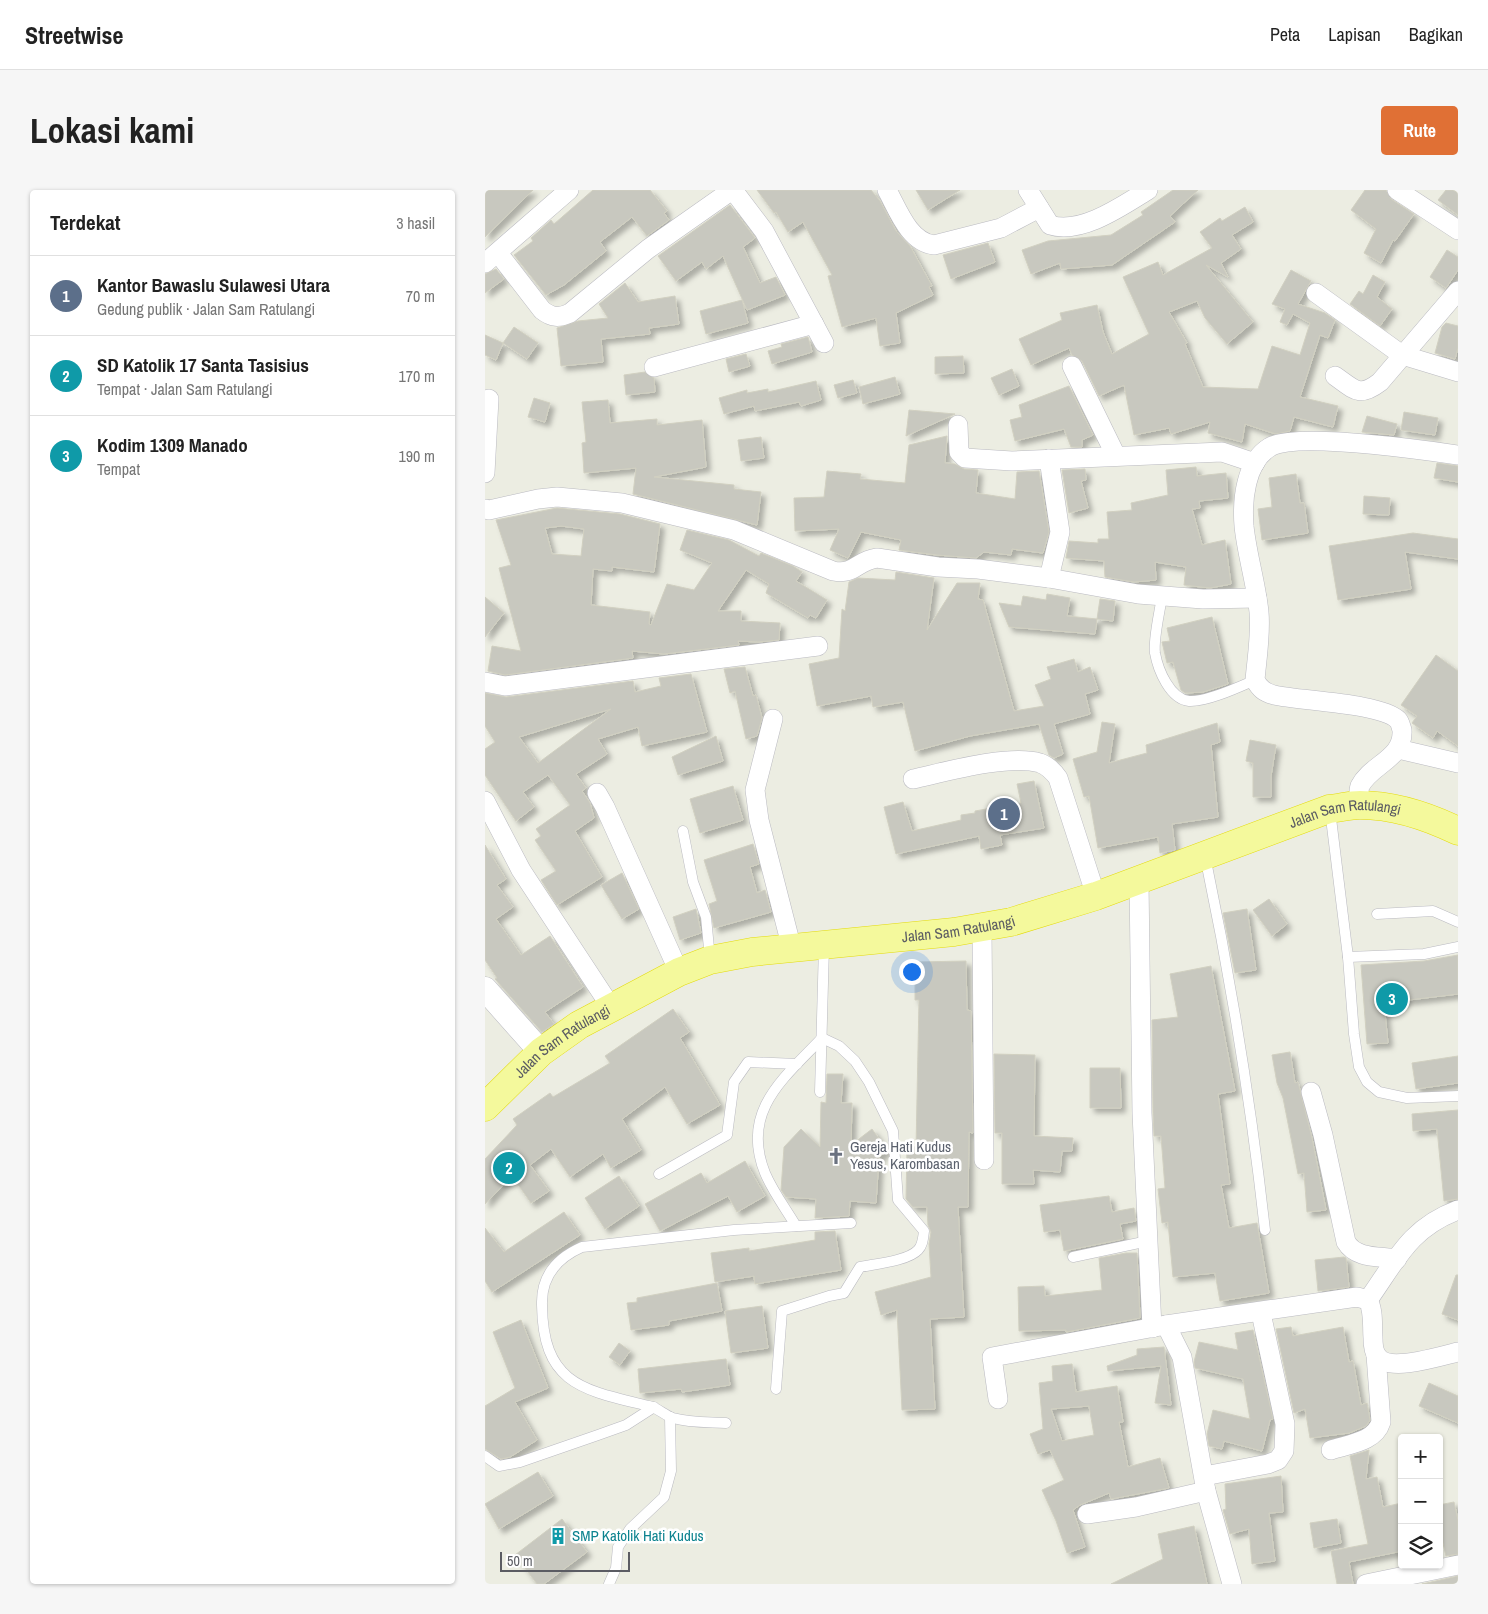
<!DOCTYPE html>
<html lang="id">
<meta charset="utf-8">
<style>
:root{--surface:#fff;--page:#f6f6f6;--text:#222;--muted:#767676;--line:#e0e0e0;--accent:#e07035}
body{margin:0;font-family:"Archivo Narrow",sans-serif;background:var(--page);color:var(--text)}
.controls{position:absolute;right:15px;bottom:15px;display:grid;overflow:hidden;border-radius:5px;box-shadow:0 1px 4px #0004}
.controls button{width:45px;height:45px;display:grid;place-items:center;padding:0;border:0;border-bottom:1px solid var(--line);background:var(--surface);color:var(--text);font:25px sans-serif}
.scale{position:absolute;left:15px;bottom:12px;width:130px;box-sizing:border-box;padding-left:5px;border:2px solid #5b5c63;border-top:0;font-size:14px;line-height:18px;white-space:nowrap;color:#5b5c63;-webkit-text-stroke:4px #fff;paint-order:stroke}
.you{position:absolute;left:426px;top:781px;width:18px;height:18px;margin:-12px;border:4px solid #fff;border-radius:50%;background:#1a73e8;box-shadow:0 0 0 8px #1a73e833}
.badge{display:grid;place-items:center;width:32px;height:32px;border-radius:50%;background:var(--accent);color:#fff;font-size:16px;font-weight:700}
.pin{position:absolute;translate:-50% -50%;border:2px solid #fff;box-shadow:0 1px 5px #0006}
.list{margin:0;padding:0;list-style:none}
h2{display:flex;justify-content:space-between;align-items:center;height:65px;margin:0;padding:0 20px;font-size:21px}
h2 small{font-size:16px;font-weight:400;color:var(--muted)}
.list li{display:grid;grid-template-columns:32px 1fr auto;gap:15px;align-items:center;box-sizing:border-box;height:80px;padding:0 20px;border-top:1px solid var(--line)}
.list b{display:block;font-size:19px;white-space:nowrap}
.list p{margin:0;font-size:16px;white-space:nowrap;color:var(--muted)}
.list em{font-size:16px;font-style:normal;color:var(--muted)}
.icon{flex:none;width:28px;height:28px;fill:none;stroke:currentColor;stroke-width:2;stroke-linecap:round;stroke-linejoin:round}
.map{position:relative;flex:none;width:973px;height:1394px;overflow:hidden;border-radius:5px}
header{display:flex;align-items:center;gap:30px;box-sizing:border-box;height:70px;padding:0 25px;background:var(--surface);border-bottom:1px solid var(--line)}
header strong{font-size:24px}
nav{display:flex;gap:28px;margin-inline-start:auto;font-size:18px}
.intro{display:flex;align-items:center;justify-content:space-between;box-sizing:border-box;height:120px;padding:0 30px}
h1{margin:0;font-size:35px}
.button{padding:12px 22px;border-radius:5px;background:var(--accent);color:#fff;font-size:18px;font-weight:700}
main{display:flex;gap:30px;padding:0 30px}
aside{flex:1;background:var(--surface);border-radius:5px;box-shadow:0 1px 4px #0004}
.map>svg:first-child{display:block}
.building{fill:#c8c8bf;stroke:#d1d0c1;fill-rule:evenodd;filter:url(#shadow)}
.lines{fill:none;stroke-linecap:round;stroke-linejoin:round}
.service-casing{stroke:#babac1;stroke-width:11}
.minor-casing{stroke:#babac1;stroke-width:20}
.tertiary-casing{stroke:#babac1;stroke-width:25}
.trunk-casing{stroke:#e4db0b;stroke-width:29}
.service{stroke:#fff;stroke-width:10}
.minor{stroke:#fff;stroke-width:19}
.tertiary{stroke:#fff;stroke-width:24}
.trunk{stroke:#f4f99c;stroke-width:28}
.labels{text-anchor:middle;stroke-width:5;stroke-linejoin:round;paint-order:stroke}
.street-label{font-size:15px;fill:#5b5c63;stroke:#fff}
.worship-label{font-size:15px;fill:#5b616d;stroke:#fff;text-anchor:start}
.culture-label{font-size:15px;fill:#0d838f;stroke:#fff;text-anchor:start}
</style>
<header>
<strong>Streetwise</strong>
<nav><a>Peta</a><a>Lapisan</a><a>Bagikan</a></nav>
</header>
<div class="intro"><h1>Lokasi kami</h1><a class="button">Rute</a></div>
<main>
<aside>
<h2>Terdekat<small>3 hasil</small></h2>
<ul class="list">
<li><span class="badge" style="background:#5c6f8a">1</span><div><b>Kantor Bawaslu Sulawesi Utara</b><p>Gedung publik · Jalan Sam Ratulangi</p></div><em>70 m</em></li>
<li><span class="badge" style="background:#0f9aa8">2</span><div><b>SD Katolik 17 Santa Tasisius</b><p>Tempat · Jalan Sam Ratulangi</p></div><em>170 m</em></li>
<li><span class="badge" style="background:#0f9aa8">3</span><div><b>Kodim 1309 Manado</b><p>Tempat</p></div><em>190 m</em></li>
</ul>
</aside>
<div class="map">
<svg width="973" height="1394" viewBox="0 0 973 1394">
<defs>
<filter id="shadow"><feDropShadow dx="4.5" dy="4.5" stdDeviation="2.5" flood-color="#0004"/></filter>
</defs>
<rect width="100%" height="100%" fill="#ecede2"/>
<g class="building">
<path d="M0,0H48L0,47Z"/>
<path d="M108,0H165L182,21L179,23L184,30L162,46L147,27L115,52L121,61L79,95L61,105L29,65L48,51L46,48L66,30L69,34Z"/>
<path d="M272,0H386L395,11L411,41L425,56L447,96L444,97L448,105L411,123L415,153L395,156L391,128L357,137L343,86L347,85L318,32L303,42L291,22L289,23Z"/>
<path d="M431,0H475L443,20Z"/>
<path d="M688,0H713L685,26L690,32L627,75L576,79L575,73L546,84L537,60L563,51L626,45L658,25L656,22Z"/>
<path d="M880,0H901L906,9L929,24L910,51L908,50L896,73L879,63L891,39L866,20Z"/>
<path d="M961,0H968L973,3V25L953,10Z"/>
<path d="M245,15L270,48L258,57L275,93L291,87L300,105L262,120L238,66L221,79L217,72L191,91L173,66Z"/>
<path d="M760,17L768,32L747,45L756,59L736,73L743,87L721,75L768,132L742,154L720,128L712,111L684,122L702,153L700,154L718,197L773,199L787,156L815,165L825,133L808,124L802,135L795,132L800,119L787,114L806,80L826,91L813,114L840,123L850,130L843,148L835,145L815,207L853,216L848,237L809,227L805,241L791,244L760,234L757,252L723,243L725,232L686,244L684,238L649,245L639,195L614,206L597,171L587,165L584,158L546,175L534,149L577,130L575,123L612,115L618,142L627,164L664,144L638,87L673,72L678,85L727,58L715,42L735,28L737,31Z"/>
<path d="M503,53L510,72L466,89L458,65Z"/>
<path d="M962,60L973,67V80L961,98L945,87Z"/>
<path d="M11,79L19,89L0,103V84Z"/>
<path d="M888,85L900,92L892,107L907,119L895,136L865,114L874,101L878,104Z"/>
<path d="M140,93L153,112L190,106L194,134L164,138L165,144L116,149L118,172L76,176L72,138L93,131L123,128L114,114Z"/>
<path d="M257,110L263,133L221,144L215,121Z"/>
<path d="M961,133L973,136V158L970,169L950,163L957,137Z"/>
<path d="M29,137L53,153L42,169L18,153Z"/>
<path d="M0,145L18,153L11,170L0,165Z"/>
<path d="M323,147L327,162L287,174L283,161L297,157L296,154Z"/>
<path d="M261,164L265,176L244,182L241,169Z"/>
<path d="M478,166L479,183L450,184V167Z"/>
<path d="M527,179L534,196L514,205L506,188Z"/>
<path d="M160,182L169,188L170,202L141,205L139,185Z"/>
<path d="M410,187L415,204L378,214L374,197Z"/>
<path d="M368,190L372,203L353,208L349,195Z"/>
<path d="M331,191L336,210L316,216L314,212L270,221L269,216L239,224L234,208L262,200V203L283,199V202Z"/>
<path d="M584,196L608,245L597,250V257H586L579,239L530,251L525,230L537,227L534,215Z"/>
<path d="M49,208L65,213L60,232L43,227Z"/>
<path d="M123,210L125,233L172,229V235L217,230L221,277L169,287L249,295V299L276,302L272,335L148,304L151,278L99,283L97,253L101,252L97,212Z"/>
<path d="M424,220L470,224L421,246Z"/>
<path d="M919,222L953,228L950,245L916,240Z"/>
<path d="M882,226L912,234L909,245L877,242Z"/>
<path d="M462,246L460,273L470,274L479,279L493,280L491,303L530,309L532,282L554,281L564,342L558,363L527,359L526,365L499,362L491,368L452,365L414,360L416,350L376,342L363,368L345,360L354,339L310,341L309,308L339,307L342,281L376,284L375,289L420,293L424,255Z"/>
<path d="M276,247L279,268L256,271L253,250Z"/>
<path d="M952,273L973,276V292L949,288Z"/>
<path d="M711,277L712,286L741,283L743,308L714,311L715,318L707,319L717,355L740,350L746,394L725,398L699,395L701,377L670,372L671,390L649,392L620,387L619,371L581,368L584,351L613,353V349H624L622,322L647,320L646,313L683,305L681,280Z"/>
<path d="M600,279L601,290L596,291L603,318L584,323L577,280Z"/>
<path d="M811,284L815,313H819L823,343L777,350L773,319L787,317L784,288Z"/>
<path d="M879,306L905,308L904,325L878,324Z"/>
<path d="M72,318L135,324L175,334L169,382L127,377V381L108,379L106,415L165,422L164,434L166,435L182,394L209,400L227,373L195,360L202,340L244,350L274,366L276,363L308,376L317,382L311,391L342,410L331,428L325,425L323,428L281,403L284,394L261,380L233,421H256V431L295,433L294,450L273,452L253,451L254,455L179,464L147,461L148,468L20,485L3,481L7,456L36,461L14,378L26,375L11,330ZM76,336L99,339L96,366L67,364L60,338Z"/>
<path d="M928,343L973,349V369L920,362L926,399L853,410L844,356Z"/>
<path d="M411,382L449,388L442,440L472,393H495L493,409L498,410L529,521L559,516L550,495L566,489L562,477L589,469L593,482L605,477L613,500L600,504L605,524L569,534L578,564L569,568L564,565L554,534L485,546L430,561L418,512L388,517L386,506L332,516L324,474L354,468L357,419L360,421L364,392L373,388L410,390Z"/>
<path d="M562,404L585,408L582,426L612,429L610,444L524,437L514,413L536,416L538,406L561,410Z"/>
<path d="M0,407L19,423L0,447Z"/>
<path d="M615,409L630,411L628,431L612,429Z"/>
<path d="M727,427L743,494L718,502L700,503L696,500L688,472L682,473L677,452L685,451L682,438Z"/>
<path d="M951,465L973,481V556L952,541L948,548L927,533L932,526L916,515Z"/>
<path d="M260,477L268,506L271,505L277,528L272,546L261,549L250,501L245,503L239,479Z"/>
<path d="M206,484L222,542L157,556L153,537L113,549L122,564L91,584L101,598L97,601L105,613L109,628L90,641L117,687L72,715L56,690L71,681L50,650L56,646L51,639L85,615L63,585L38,602L49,617L31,631L0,585V559L10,552L0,536V503L21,507L148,491L150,502L176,496L174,488ZM126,519L53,573L34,547Z"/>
<path d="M617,532L630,534L624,573L662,563L661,555L732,533L735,552L726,555L733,627L687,634L690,660L675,663L673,647L613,658L604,606L599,607L588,569L612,562Z"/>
<path d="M231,546L238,571L193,585L187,567Z"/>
<path d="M765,550L791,555L786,586V607H768V573L761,571Z"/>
<path d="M549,591L559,638L515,645L517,655L496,659L494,646L411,664L399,617L418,612L427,641L476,630V625L490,623V621L536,613L532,594Z"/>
<path d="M248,596L258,630L215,643L205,609Z"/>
<path d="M268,654L274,674L265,677L272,703L280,700L286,722L229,738L224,714L232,711L219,670Z"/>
<path d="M0,655L21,689L12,695L28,717L11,729L36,765L65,746L98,797L60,822L69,834L57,842L10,789L12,788L0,770Z"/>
<path d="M137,683L154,719L137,729L116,695Z"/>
<path d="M784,709L802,734L787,746L768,720Z"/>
<path d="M211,719L216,743L195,750L188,727Z"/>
<path d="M762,719L771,780L750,783L738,723Z"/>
<path d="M973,765V804L899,813L903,853L882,854L876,775L939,771Z"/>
<path d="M481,771L482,820L486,821L488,943L484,942L483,1017H473L479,1127L445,1129L450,1219L417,1220L412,1120L396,1125L390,1102L446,1087L444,1054L446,1042L443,1035L442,1017H428L421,1009L422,956L431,957L434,810H430V772Z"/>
<path d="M726,776L750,901L733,904L745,994L736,995L744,1038L772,1033L784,1103L735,1111L730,1083L688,1087L683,1032L677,1033L673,999L680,998L676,946H669L668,923L667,830L693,827L685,784Z"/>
<path d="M188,819L204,842L195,848L235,915L202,934L180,897L137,929L156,960L126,978L118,964L85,987L66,959L45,975L64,1001L46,1013L27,986L0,1014V969L32,935L28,929L65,903L68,907L125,873L120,866Z"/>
<path d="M805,862L810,893L813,892L827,948L841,1020L822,1022L819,983L813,984L798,908L792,893L787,865Z"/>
<path d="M509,864L550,865L549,946L588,948L587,961H577L575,982L548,980L549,994H517V943H510Z"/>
<path d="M973,866V893L931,899L927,873Z"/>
<path d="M605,878H635L636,918H605Z"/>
<path d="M342,884H358L356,913H367L366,955L387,939L402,960L394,967L391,1013L365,1011L364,1026L330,1028L331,1009L301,1007L296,1000L299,957L316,939L335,957L336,912L341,913Z"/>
<path d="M973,920V1009L959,1011L952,939L928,941L927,924Z"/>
<path d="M260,971L280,1006L252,1022L243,1006L175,1041L160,1014L216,983L222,993Z"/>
<path d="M134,986L154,1016L120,1039L100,1008Z"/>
<path d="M624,1006L627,1022L649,1018L651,1031L635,1034L638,1049L579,1061L575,1040L559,1042L555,1015Z"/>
<path d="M79,1022L95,1045L7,1102L0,1091V1038L19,1062Z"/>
<path d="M350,1041L356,1080L270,1094L269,1086L230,1092L226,1063L264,1058V1061L330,1050V1042Z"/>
<path d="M641,1063H652L655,1128L581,1142V1140L534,1141L533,1097L559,1096L560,1106L617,1100L614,1068Z"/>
<path d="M859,1067L861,1068L864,1097L833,1101L830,1070Z"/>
<path d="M971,1085H973V1130L957,1124Z"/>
<path d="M232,1093L237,1121L184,1131V1135L146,1140L142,1113L152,1112V1108Z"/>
<path d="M277,1116L283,1158L246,1163L240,1121Z"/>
<path d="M36,1130L63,1198L30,1212L52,1250L25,1267L16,1269L0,1259V1216L30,1198L8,1142Z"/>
<path d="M806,1137L808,1146L858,1137L864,1172L868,1171L876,1215L882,1213L885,1230L881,1236L864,1243L825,1248L820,1219L809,1223L791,1139Z"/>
<path d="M768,1140L788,1229L785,1230L777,1261L739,1251L737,1259L724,1256L722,1244L728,1220L765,1229L758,1189L710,1178L709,1172L714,1152L753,1160L750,1143Z"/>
<path d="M134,1153L145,1161L135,1175L124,1167Z"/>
<path d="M679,1157L686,1215L670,1213L676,1176L623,1181L622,1176L652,1165V1159Z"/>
<path d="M241,1169L245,1195L197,1202L196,1199L155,1203L153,1179Z"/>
<path d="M587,1174L591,1202L632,1196L638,1232H634L643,1277L675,1268L684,1298L626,1309L624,1303L595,1315L588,1320L600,1357L582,1363L571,1331L557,1300L579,1290L565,1260L553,1264L545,1244L558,1239L554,1193L568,1191L567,1176ZM604,1216L609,1245L577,1251L566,1219Z"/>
<path d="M944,1193L973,1206V1233L934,1216Z"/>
<path d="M884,1260L881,1289L892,1287L898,1317L917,1313V1361L864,1372L868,1394H852L846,1361L883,1354L865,1266Z"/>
<path d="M53,1282L68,1306L14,1339L0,1314Z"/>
<path d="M796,1286L798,1322L784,1323L790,1371L767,1374L764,1339L745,1344L738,1320L741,1319L740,1294Z"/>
<path d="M969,1312L973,1330V1364L961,1366L954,1336V1315Z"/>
<path d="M77,1329L102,1362L59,1394H52L30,1365Z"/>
<path d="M852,1329L856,1353L829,1358L825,1333Z"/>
<path d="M709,1336L722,1394H626L678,1369L673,1344Z"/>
<path d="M973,1386V1394H937Z"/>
</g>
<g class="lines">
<g class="service-casing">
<g id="service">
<path d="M677,406C675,421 668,449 670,463C673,480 685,509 704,511C722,512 754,497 770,490"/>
<path d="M845,620L863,767L869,844L874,877L882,892L894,902L922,908L973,906"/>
<path d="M198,641L208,692L221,727L225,769"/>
<path d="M720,666C746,790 766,914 780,1040"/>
<path d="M892,724L948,721L973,732"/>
<path d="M863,767L939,764L973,757"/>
<path d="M335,902L339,756"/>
<path d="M174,984L242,945L249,892L263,872L312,874"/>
<path d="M588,1067L663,1051"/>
<path d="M291,1199L297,1121L344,1106L359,1103L375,1077C389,1074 423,1071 433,1060C438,1055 438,1048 439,1041L413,1010L408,941L384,892L370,871L354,856L337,848C299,888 255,921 280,983C288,1002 301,1019 311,1036"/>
<path d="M241,1233C223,1232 205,1233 188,1228C179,1225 173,1218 164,1216C98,1200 58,1195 57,1115C56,1086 72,1068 97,1057L249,1040L366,1033"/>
<path d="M0,1266L14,1276L35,1272L113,1245L141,1235L169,1217"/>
<path d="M124,1394L131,1378L133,1357L145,1339L179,1307L186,1281L185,1227"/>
</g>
</g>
<g class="minor-casing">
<g id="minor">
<path d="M248,0L279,41L339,153"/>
<path d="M402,0C413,20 424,52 449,55L516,38L554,18"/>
<path d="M543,0L565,35C596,45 637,16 663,0"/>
<path d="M912,0L973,40"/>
<path d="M13,63L57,120C67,128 74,128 85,123L163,59L247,0"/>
<path d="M0,73L84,0"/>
<path d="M831,103L917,165L973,182"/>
<path d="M587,176L631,266"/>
<path d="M169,177L329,134"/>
<path d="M850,186C870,200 874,208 895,192L973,101"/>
<path d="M473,235L474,262L480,268L527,271L737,262L770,273"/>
<path d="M0,283L4,209"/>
<path d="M0,319L4,320L53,309L72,307L137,313L249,340L348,381C371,385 371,371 392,368L453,377L493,379L564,388L653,404L718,409L772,408"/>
<path d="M564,388L575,342L564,269"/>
<path d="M0,492L20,496L333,456"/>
<path d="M288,529L270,600L274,630L307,759"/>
<path d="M913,559L973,573"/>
<path d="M428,589C460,582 524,564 555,573C563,576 568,581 573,588L611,706"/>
<path d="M112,603L120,617L194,782"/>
<path d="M0,611L36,680L126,817"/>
<path d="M874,615C874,609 873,602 875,596C886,574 919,569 917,540C916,537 915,532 913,530C896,513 815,511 789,505C779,502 775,499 770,490C772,467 776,445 774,422C771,393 762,365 759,336C757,311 760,272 785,257C812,242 938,260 973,265"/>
<path d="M654,691L657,923L667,1138"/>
<path d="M497,739L499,970"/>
<path d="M826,902L838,945L861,1052C871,1069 894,1066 912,1069"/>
<path d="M883,1110C911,1071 924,1038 973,1020"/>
<path d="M681,1135L697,1167L721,1301L747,1394"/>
<path d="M513,1209L507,1167L681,1135L872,1107L883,1110C889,1121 887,1135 888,1148C888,1153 889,1162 892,1166C903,1183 956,1166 973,1162"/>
<path d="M846,1260C864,1254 890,1252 896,1232L891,1165"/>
<path d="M719,1286L783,1274L793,1270L799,1261L800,1234L776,1123"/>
<path d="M602,1324L651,1317L721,1301"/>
<path d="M881,1394L973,1375"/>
</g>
</g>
<g class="tertiary-casing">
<path id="tertiary" d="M0,799L56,862"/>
</g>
<g class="trunk-casing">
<g id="trunk">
<path id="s1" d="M0,917L56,862L94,835L194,782L225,770L267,762L469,742L526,732L611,706L844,619C855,618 865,615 875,615C908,615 944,627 973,641"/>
</g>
</g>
<use href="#service" class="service"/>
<use href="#minor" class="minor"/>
<use href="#tertiary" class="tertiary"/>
<use href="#trunk" class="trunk"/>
</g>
<defs>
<g id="church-bare" transform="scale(1.35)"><path d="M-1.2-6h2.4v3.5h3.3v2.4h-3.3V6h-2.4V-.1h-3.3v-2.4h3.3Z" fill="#6b7280" stroke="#fff" stroke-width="2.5" paint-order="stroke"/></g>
<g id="building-bare" transform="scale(1.35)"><path d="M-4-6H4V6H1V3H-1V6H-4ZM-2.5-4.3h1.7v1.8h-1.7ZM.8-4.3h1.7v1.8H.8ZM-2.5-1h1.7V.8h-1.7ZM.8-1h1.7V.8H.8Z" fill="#0f9aa8" stroke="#fff" stroke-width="2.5" paint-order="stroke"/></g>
</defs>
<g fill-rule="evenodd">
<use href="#church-bare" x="351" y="966"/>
<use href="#building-bare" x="73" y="1346"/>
</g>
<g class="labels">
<g class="street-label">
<text dy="5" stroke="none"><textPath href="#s1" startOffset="928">Jalan Sam Ratulangi</textPath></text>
<text dy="5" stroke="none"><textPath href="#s1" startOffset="522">Jalan Sam Ratulangi</textPath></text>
<text dy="5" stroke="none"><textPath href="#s1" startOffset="102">Jalan Sam Ratulangi</textPath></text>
</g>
<g class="worship-label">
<text x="365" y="962">Gereja Hati Kudus<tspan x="365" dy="17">Yesus, Karombasan</tspan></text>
</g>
<g class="culture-label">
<text x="87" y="1351">SMP Katolik Hati Kudus</text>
</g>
</g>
</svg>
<div class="controls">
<button>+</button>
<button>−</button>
<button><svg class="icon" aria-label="layers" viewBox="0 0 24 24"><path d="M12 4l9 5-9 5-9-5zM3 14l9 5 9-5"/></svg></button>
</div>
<div class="scale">50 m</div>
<div class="you"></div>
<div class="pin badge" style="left:519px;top:624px;background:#5c6f8a">1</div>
<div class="pin badge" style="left:24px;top:978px;background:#0f9aa8">2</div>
<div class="pin badge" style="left:907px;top:809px;background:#0f9aa8">3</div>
</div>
</main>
